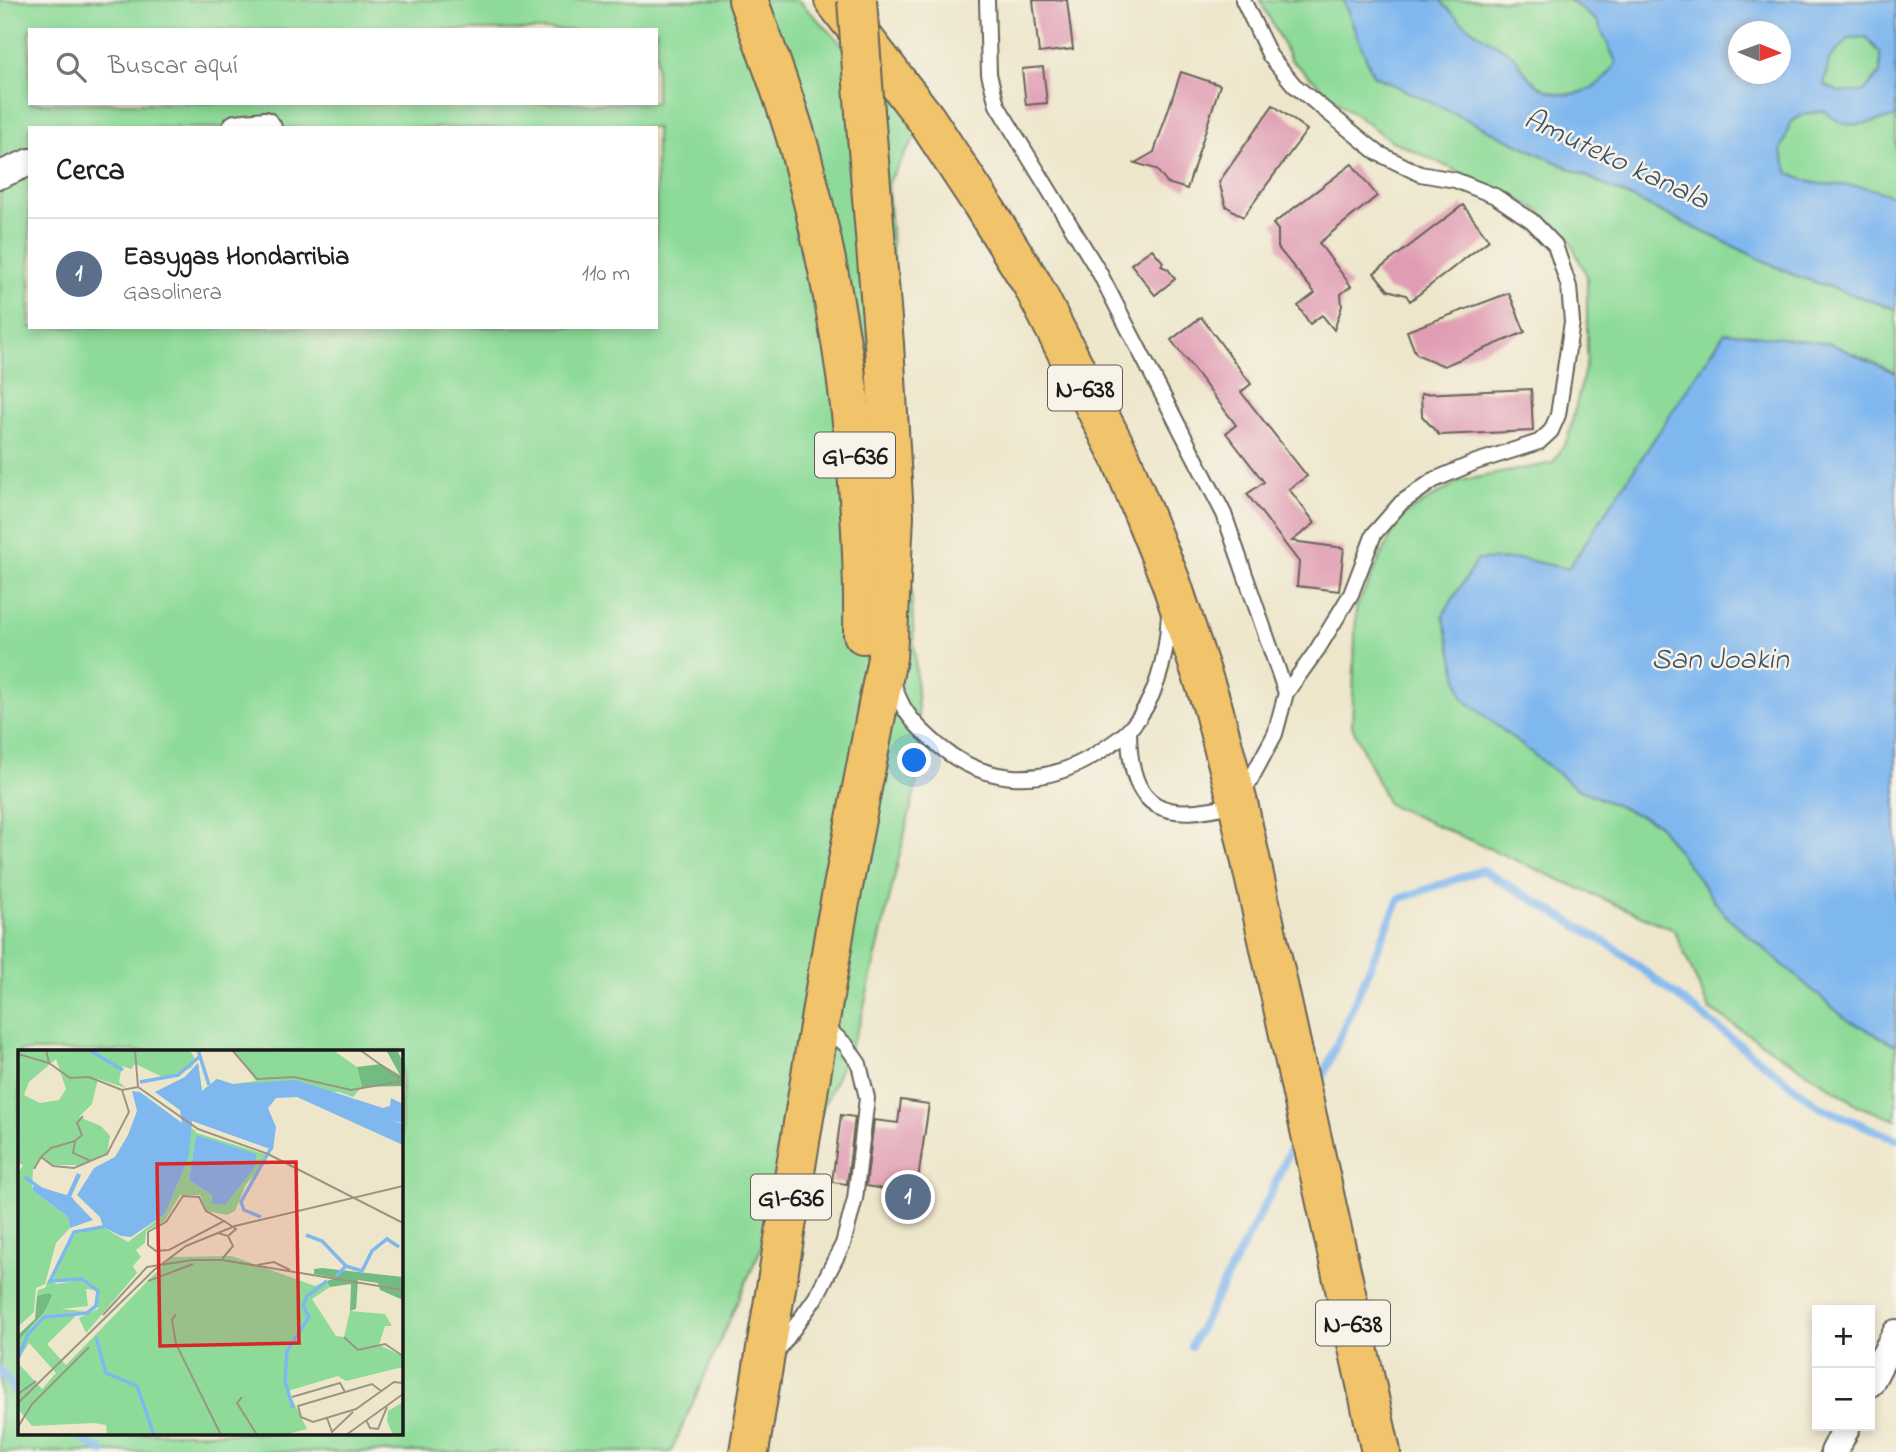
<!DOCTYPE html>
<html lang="es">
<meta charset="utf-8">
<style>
:root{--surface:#fff;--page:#f6f6f6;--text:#202124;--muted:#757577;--line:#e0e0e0;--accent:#db2777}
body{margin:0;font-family:"Indie Flower",sans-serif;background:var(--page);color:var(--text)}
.controls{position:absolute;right:21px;bottom:21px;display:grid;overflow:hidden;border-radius:0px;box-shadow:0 4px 10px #0003}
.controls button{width:63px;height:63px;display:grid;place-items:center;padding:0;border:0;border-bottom:2px solid var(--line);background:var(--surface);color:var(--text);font:35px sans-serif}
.compass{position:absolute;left:1728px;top:21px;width:63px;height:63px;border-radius:50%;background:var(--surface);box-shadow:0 4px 10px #0003;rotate:91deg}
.you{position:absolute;left:915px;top:761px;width:24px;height:24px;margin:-18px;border:5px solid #fff;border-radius:50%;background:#1a73e8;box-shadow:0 0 0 10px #1a73e833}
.badge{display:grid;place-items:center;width:46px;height:46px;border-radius:50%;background:var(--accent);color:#fff;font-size:23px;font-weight:700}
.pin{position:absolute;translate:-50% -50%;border:4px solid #fff;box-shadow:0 2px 7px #0006}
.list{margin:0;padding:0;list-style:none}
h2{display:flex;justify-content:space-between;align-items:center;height:91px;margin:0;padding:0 28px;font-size:30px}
h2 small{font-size:23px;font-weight:400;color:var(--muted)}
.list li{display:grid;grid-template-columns:46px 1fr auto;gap:21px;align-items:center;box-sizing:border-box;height:112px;padding:0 28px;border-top:2px solid var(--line)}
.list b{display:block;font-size:26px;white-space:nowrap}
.list p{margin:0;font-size:23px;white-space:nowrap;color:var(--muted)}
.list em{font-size:23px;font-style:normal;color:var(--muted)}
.icon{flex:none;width:38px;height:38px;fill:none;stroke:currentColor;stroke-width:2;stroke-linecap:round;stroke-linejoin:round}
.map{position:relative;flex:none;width:1896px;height:1452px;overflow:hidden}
.search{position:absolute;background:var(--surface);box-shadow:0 4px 10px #0003;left:28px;top:28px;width:630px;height:77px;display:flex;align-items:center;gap:18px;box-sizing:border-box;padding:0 24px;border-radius:0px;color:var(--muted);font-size:26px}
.panel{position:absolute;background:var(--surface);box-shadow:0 4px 10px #0003;left:28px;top:126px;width:630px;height:203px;border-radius:0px}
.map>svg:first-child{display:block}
.green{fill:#8edb99;stroke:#557c5a;stroke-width:2;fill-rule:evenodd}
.water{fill:#7fb7ef;stroke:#4e6a86;stroke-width:2;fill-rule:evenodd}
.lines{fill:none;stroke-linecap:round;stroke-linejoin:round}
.stream{stroke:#7fb7ef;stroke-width:8}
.building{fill:#e09cb2}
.lane-casing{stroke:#666359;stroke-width:18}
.street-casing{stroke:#666359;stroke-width:30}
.primary-casing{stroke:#666359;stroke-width:42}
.lane{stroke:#fff;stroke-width:14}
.street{stroke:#fff;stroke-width:26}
.primary{stroke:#f1c36a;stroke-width:38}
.primary-bridge-casing{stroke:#666359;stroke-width:42;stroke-linecap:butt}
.primary-bridge{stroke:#f1c36a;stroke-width:38}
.labels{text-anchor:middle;stroke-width:5;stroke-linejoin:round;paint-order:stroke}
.shield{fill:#f7f3e8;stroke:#5e5c59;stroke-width:2}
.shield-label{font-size:26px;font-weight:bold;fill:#1c1c1c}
.water-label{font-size:30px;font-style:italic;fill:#3f5266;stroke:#f7f3e8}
.inset-river{fill:none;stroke:#7fb7ef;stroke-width:3.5}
.inset-road{fill:none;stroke:#9a9585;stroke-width:2}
.view{fill:#d62828;fill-opacity:0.15;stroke:#d62828;stroke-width:3.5}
.inset-edge{fill:none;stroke:#1c1c1c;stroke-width:3.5}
</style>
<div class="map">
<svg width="1896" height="1452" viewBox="0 0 1896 1452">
<rect width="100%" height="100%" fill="#f7f3e8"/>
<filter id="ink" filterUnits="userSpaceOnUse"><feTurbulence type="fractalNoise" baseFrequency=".0143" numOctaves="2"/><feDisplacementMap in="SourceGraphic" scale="14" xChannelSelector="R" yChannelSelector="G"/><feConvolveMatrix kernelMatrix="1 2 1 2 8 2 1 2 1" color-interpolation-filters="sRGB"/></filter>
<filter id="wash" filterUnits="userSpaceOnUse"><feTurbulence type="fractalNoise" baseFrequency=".00686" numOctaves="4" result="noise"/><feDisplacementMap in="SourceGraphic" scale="28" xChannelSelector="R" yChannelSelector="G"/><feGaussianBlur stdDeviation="1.57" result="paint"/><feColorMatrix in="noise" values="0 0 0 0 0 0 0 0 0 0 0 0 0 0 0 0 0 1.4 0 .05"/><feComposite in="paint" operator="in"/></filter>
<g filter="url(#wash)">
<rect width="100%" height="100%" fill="#eee6cb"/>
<g class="green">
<path d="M0,0H798L923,124L888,183L921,764L860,1024L671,1452H0ZM30,30H656V103H30ZM30,128H656V327H30ZM19,1051H401V1433H19Z"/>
<path d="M1260,0H1343L1373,75L1794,275L1896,309V373L1829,343L1616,500L1568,569L1522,559L1576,788L1657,823L1726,915L1846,1019L1896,1045V1120L1861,1107L1709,1009L1674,930L1388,804L1352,726L1356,608L1400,517L1460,481L1553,463L1568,438L1587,360V276L1568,236L1534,207L1390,140L1342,105L1291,60Z"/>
<path d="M1412,0H1896V251L1597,125ZM1738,32H1780V74H1738Z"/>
</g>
<g class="water">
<path d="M1343,0H1440C1452,15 1469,28 1485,38C1494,43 1505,48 1512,55C1520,62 1524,73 1532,80C1559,106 1602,94 1616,62L1597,21L1569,0H1896V117C1866,122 1849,134 1824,111L1804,114L1790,123L1781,152L1789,173C1821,190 1832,182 1864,187C1875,189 1886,194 1896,197V309L1794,275L1373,75ZM1738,32H1780V74H1738ZM1866,37L1880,53V73L1864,92H1839L1824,85L1829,59L1849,38Z"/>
<path d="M1725,332L1829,343L1896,373V1045L1846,1019L1725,915L1657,823L1576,788L1463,699L1443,615L1477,560L1522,559L1568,569Z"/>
</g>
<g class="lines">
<g class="stream">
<path d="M1316,1092L1399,899L1482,870L1615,948L1820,1107L1896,1139"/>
<path d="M1191,1346L1272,1191L1296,1136"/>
<path d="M0,1371L19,1396"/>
<path d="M73,1433L103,1452"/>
</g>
</g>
<g id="blocks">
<g class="building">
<path d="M1033,0H1067L1073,49L1039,53Z"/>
<path d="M1043,67L1047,103L1026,105L1022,69Z"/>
<path d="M1181,72L1220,85L1187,189L1167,183L1156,169L1135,163L1154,152Z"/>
<path d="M1273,105L1307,130L1243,217L1226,206L1219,182Z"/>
<path d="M1352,164L1377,196L1319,243L1351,286L1341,294L1342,306L1334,330L1322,315L1310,324L1298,306L1315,293L1278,248V230L1273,224Z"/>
<path d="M1463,205L1489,240L1410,301L1406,295L1388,290L1374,273Z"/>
<path d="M1152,249L1163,262L1161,266L1168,269L1175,279L1155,295L1131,264Z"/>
<path d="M1509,293L1525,332L1444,366L1418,355L1415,352L1407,331Z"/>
<path d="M1201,317L1251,384L1241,392L1307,476L1289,489L1315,523L1292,541L1344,548L1339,591L1297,586L1299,562L1247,494L1264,482L1226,433L1236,425L1171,340Z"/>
<path d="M1531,389L1533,431L1439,435L1422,416L1421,394Z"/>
<path d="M901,1100L929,1104L917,1186L896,1183L895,1191L866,1186L874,1120L898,1123Z"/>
<path d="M841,1115L855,1117L847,1184L832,1182Z"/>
</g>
</g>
</g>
<g filter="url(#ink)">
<use href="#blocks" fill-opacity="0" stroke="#666359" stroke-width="2"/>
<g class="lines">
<g class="lane-casing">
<g id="lane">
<path d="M987,0L989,74L997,105L1099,272L1224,514L1286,693L1275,734L1238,803C1166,823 1129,813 1129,730"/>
<path d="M1243,0L1270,56L1294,85L1378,153L1420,174L1455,180L1495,196L1532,221L1555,245L1569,287L1572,322L1558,415L1551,431L1539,442L1476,462L1434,480L1401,503L1374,534L1351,594L1317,650L1286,693"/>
<path d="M893,681C900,707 911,721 930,738C979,784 1039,790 1096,754C1107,747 1120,739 1130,729C1157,699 1167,654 1169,614"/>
<path d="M777,1352L816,1297L843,1244L855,1199L867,1098L859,1064L846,1045L822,1024"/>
</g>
</g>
<g class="street-casing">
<g id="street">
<path d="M236,128L265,125L268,128"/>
<path d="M0,175L30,162"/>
<path d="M1870,1383L1896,1333"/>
<path d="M1834,1452L1847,1426"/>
</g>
</g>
<g class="primary-casing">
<g id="primary">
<path d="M748,0C766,49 786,100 800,151C842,308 865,471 863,634"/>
<path d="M834,0L926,119L982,204L1032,284L1121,458L1171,582L1213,708L1238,803L1381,1452"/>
<path d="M749,1452L836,923L887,658L894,516L884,344L865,112"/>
</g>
</g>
<use href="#lane" class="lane"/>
<use href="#street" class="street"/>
<use href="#primary" class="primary"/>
<g class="primary-bridge-casing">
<path id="primary-bridge" d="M857,0L865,112"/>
</g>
<use href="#primary-bridge" class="primary-bridge"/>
</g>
</g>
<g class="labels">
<g class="shield">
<rect x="1048" y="365.5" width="74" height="45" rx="5"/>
<rect x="815" y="432.5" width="80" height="45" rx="5"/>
<rect x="751" y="1174.5" width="80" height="45" rx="5"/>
<rect x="1316" y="1300.5" width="74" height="45" rx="5"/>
</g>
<g class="shield-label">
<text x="1085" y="397">N-638</text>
<text x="855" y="464">GI-636</text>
<text x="791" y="1206">GI-636</text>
<text x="1353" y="1332">N-638</text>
</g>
<g class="water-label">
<text transform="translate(1617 158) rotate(25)" y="10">Amuteko kanala</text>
<text x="1720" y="668">San Joakin</text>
</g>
</g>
<g transform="translate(18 1050)">
<rect width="385" height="385" fill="#eee6cb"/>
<path d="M0,0H172L178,11L173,18L147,28L117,14L113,19L104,16L101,32L108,38L80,29L74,54L61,67L83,76L92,86L89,103L64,115H35L22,107L15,119L14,140L50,167L52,178L38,193L27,234L18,238L16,262L0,277V124L5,115L0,113ZM38,9L48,39L41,50L22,53L6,45L11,32ZM215,0H315L339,17L344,37L335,47L321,42L192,49L167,70L162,60L137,42L167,27L180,13L184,41L199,29L215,34L238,31ZM172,76L179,83L249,105L245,116L228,134L217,161L209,165L189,161L182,145H162L146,172L128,181L127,193L118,200L123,207L115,216L119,223L68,283L61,268L80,259V240L65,228L35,231L39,214L58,182L85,177L110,192L147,164L171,107ZM178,85L227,129L215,144L193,149L194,145L171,130ZM214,206L297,236L309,231L312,237L294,249L318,286L326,287L332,261L367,264L374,276H367L361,295L385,306V317L328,331L320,326L270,341L289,379L266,385H89L88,375L76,373L14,376L0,359V313L24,339L38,323L11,293L0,310V291L26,264L30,243L19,246L20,240L27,238L30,230L39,234L62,230L76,240L68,239L70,256L43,259L68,261L31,265L58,266L29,294L48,315L153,207ZM385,352V384L375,385L369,371L370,361Z" fill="#8edb99" fill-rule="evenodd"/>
<path d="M368,0H379L385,12V36L344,37L339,17L363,14L382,25ZM304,218L385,227V250L362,240L360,233L340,230L338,259L332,261L333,234L312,237L309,231L318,228L296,224V219ZM30,243L34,245L26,263L0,291V285L17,269L19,246Z" fill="#72bb81"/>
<path d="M180,13L184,41L199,29L215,34L278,30L365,58L372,56L373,48L385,54V73L373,70L385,74V95L279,47L258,48L250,58L258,77L255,100L174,71L171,107L147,164L113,187L103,186L85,177L82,167L59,145L76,118L97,107L110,85L119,61L114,41L122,42L164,73L162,60L137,42L167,27ZM178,85L238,104L237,117L207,155L193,153L194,145L171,130ZM59,123L63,125L53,147L75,170L52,178L50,167L14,140L15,136L49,145Z" fill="#7fb7ef"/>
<path class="inset-river" d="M71,0L105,20M180,0L191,35M122,32L160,25L181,7M7,127L23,139L55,150M243,167L226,160L223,152L253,98M288,185L304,191L328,216M318,226L328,216L344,221L354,201L369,189L381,197M78,287L88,323L119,336L136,385M0,308L10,284L26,267L69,263L78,256L80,241L64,229L32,231L56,182L90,176M275,358L267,331L269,301L291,267L285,256L289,246L309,231"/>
<path class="inset-road" d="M28,0L31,13L52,28L71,27L104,40M117,0L120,37M214,0L239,29L276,27L333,40L385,31M342,0L384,30M0,4L31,13M65,66L59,73L64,85L57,91L55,103L73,111M23,107L33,98L57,91M16,119L23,107L35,116L56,118L89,104L111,62L104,40L120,37L180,79L250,104L385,173M206,171L188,161L181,147L165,146L148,172L130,182V195L138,201L151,200L206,171L218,179L210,186M200,183L210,186L215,196L204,209M239,215L256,212L272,220M130,231L175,214M158,264L154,270L158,294L203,385M85,265L129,217L174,210H204L385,240M326,287L340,300L367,294L385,306M363,341L354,334L280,356L283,367L295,372L338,359L376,332L385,333M0,344L18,331M224,347L219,353L239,385M274,347L322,333L327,342M0,353L136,220L168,196L217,176L385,136M309,368L314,382L335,362M348,370L352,378L360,379L369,357M0,377L14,354L71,297M328,385L385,344"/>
<path class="view" d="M278,112L281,293L142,296L139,114Z"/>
<rect width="385" height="385" class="inset-edge"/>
</g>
</svg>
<div class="controls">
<button>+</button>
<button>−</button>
</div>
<svg class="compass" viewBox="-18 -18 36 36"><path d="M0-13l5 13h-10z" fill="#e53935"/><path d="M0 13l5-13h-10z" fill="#757577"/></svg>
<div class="you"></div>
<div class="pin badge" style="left:908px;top:1197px;background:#5c6f8a">1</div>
<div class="search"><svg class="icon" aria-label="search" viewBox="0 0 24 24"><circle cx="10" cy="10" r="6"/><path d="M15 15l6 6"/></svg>Buscar aquí</div>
<section class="panel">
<h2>Cerca<small></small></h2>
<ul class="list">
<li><span class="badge" style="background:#5c6f8a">1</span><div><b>Easygas Hondarribia</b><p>Gasolinera</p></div><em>110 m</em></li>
</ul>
</section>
</div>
